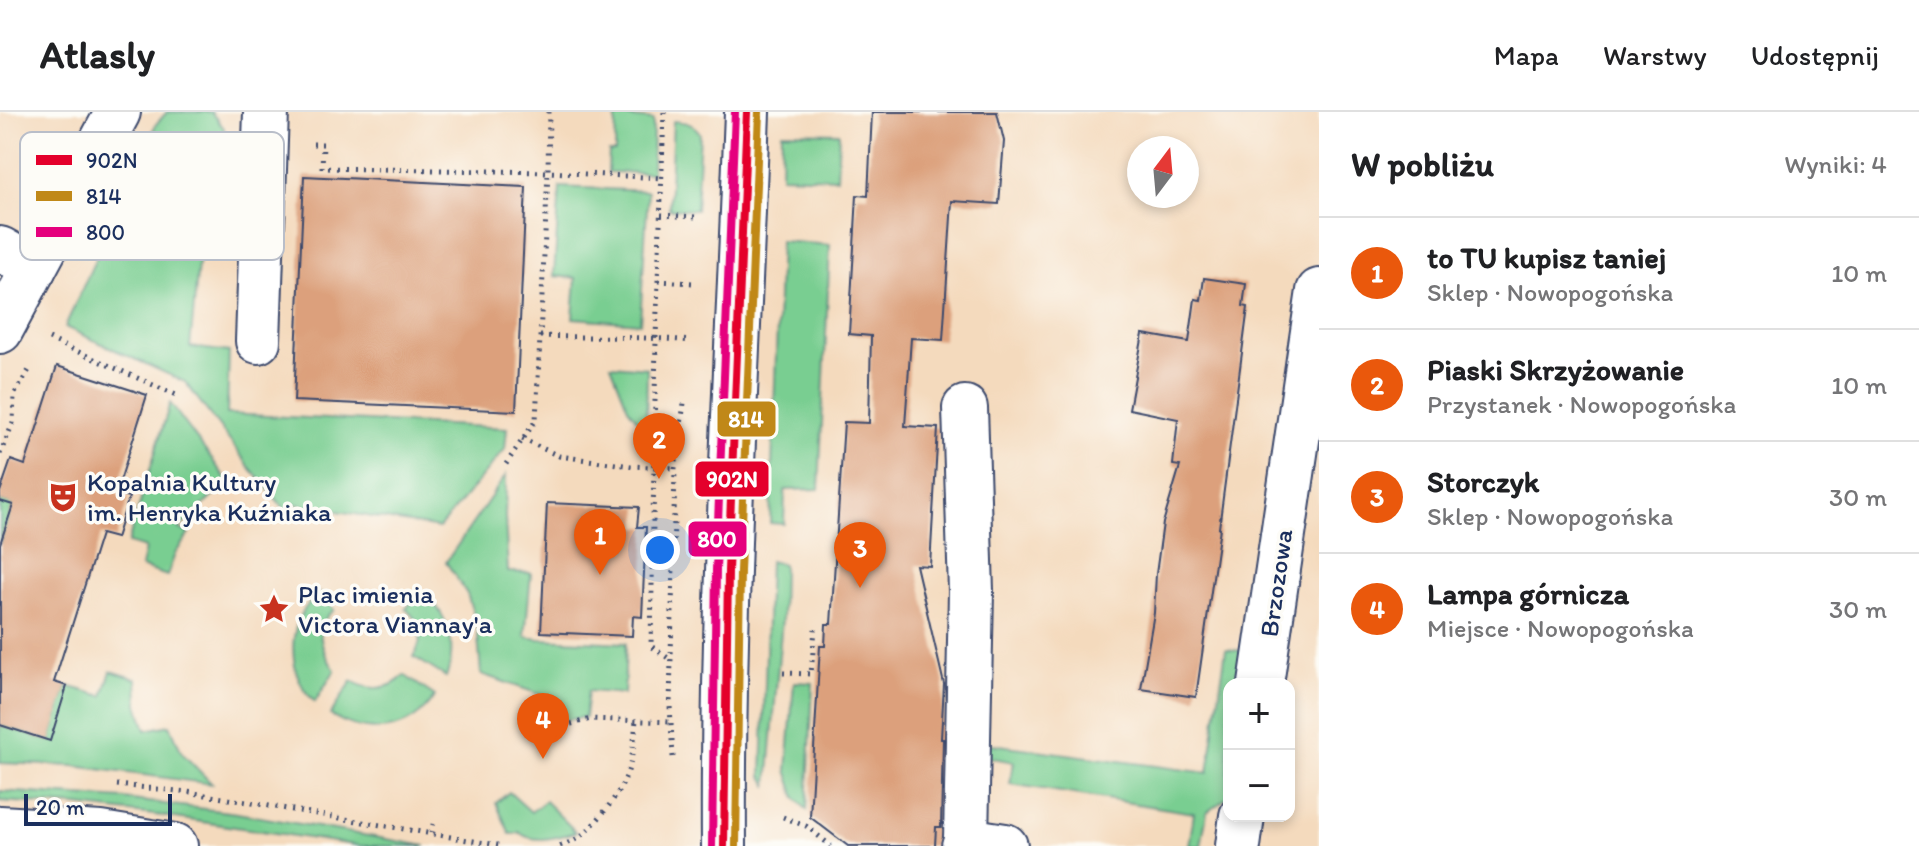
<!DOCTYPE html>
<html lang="pl">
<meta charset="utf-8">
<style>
:root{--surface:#fff;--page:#f6f6f6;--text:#202124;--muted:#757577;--line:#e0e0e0;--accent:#ea580c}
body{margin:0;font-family:Itim,sans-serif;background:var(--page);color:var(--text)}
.controls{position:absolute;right:24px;bottom:24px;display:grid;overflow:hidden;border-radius:16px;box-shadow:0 4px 12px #0003}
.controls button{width:72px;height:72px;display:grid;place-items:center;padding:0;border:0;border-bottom:2px solid var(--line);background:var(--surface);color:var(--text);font:40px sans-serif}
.compass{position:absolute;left:1127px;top:24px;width:72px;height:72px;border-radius:50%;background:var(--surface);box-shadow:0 4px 12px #0003;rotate:16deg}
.scale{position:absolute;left:24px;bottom:20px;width:148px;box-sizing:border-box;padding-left:8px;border:4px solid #1b2f5e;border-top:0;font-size:22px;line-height:28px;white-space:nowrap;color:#1b2f5e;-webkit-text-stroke:6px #fdfcf7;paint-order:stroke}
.you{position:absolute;left:660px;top:438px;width:28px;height:28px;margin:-20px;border:6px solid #fff;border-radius:50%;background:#1a73e8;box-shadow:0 0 0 12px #1a73e833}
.badge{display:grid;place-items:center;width:52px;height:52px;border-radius:50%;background:var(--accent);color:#fff;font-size:26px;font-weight:700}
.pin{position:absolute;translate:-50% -66px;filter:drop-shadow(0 2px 4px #0008)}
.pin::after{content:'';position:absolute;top:42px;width:28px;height:24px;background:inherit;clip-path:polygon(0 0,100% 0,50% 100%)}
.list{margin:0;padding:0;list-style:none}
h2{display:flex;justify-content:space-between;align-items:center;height:104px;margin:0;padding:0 32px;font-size:34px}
h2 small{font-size:26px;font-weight:400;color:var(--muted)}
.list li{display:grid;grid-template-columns:52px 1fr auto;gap:24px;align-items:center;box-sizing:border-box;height:112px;padding:0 32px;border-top:2px solid var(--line)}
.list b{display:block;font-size:30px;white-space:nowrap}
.list p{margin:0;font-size:26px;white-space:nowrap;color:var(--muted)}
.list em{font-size:26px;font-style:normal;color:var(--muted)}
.map{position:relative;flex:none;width:1319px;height:734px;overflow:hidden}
header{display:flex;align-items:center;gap:48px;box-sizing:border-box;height:112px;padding:0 40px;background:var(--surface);border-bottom:2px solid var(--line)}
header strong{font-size:38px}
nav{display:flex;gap:44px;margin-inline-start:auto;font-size:28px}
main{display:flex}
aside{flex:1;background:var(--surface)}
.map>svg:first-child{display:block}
.green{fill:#79ce91;stroke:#4a7e78;stroke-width:2}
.building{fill:#dca07b}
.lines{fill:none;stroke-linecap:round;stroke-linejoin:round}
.minor-casing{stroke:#3c496c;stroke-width:48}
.path{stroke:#3c496c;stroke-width:5;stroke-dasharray:2 6;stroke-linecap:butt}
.minor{stroke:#fff;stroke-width:44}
.bus-1-casing{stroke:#fdfcf7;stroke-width:14}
.bus-2-casing{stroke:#fdfcf7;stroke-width:14}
.bus-3-casing{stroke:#fdfcf7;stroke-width:14}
.bus-1{stroke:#e4002b;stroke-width:8}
.bus-2{stroke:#c08818;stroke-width:8}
.bus-3{stroke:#e5007d;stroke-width:8}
.labels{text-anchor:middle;stroke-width:7;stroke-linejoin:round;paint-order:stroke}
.poi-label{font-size:26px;fill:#1b2f5e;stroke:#fdfcf7;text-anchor:start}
.street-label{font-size:26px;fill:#1b2f5e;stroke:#fdfcf7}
.key{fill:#fdfcf7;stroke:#b9bec9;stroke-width:2}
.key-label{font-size:22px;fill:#1b2f5e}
.line-badge{stroke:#fdfcf7;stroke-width:3}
.badge-label{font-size:22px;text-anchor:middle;font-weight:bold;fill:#fff}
</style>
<header>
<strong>Atlasly</strong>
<nav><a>Mapa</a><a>Warstwy</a><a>Udostępnij</a></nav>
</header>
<main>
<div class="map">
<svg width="1319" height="734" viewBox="0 0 1319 734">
<rect width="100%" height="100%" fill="#fdfcf7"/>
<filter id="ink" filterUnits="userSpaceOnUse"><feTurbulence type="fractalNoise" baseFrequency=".0125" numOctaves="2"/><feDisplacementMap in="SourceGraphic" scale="16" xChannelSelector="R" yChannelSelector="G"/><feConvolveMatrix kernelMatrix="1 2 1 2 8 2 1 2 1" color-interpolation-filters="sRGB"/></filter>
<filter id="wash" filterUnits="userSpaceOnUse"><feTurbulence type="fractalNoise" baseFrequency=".006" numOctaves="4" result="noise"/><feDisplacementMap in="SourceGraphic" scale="32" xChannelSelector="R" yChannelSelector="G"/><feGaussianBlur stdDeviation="1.8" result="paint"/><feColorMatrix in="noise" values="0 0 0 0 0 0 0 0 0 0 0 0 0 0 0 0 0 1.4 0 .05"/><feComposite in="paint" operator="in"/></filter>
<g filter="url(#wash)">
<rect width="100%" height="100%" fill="#f4dabd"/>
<g class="green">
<path d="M167,0H211L224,16L225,41L209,39L190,235L229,240L227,302L507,316L505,337L439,416L295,392L287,400L251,357L185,270L65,215L156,12Z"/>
<path d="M616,4L653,8L652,61L608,60L609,40H615Z"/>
<path d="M673,9C685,10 693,11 700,21L696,98L669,97Z"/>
<path d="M782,20L839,21L837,66L781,64Z"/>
<path d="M560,75L648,79L640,211L573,206L576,166L554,164Z"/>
<path d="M780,129L830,133L819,377L785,378L784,412L770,411Z"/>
<path d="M611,253L647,256L646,319L628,296Z"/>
<path d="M170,291L230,372L212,385L179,416L189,422L175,442L167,464L141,455L145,436L128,431Z"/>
<path d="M506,363L505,405L508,460L531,461L525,525L540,527L626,531L624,582L588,579L585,605L558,609L562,590L481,562L477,513L467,482L446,450Z"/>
<path d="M0,389L13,393L0,432Z"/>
<path d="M769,449L783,452L782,507L768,673L762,663Z"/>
<path d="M421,478C447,500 459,532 446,565L414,545C425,522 424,514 406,497Z"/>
<path d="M320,481L334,498C311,514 322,540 335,558L315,590C290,567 286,523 306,495C310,490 315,486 320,481Z"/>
<path d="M1226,537L1249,540L1245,572H1229L1228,685L1207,700L1201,734H1189L1194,701L1010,672L1014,650L987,645L984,631L1208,661Z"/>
<path d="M111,559L137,567L138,592L146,618L170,613L182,641L212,672L74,654L0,651V613L50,629L67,574L103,584Z"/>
<path d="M404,563L435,584C409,623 368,625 330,603L352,569C368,579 391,579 404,563Z"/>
<path d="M794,570L813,571L807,698L796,686L787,658Z"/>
<path d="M0,679L124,687L237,701L426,734H361L155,703L77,694L0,689Z"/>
<path d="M509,680L531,700L545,689L576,720C559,725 533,733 519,720L515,722H510L496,691Z"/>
</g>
<g id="blocks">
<g class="building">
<path d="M872,0H997L1004,29L999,92L952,89L943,228L911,226L905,314L938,316L930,454L916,453L944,572L941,627H943L941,715H936L935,734H848L810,705L820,534H825L826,512H831L844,310L869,311L871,224L849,222L857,83L868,84Z"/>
<path d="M304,64L526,75L516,299L294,289Z"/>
<path d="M1204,166L1246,172L1243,194L1248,195L1219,416H1220L1196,585L1141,577L1154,501L1156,462L1163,411L1180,354L1173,353L1178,307L1129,297L1143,222L1189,230L1195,187L1201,188Z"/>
<path d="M57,254L147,283L116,382L129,385L116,426L101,422L54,570L67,574L50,629L0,613V432L13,393L0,389V380L11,348L25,353Z"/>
<path d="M547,391L639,395L637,415H646L642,505L633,504L632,524L541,520Z"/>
</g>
</g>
</g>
<g filter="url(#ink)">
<use href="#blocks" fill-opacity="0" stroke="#3c496c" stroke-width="2"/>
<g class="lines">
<g class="minor-casing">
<g id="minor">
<path d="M0,137L34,156"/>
<path d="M0,219L118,0"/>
<path d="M258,229L266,0"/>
<path d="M965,296L971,479L966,728"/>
<path d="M1261,572L1319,179"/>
<path d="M0,716L101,722L175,734"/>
<path d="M724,734C722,489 738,245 747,0"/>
<path d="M964,734L966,728L1005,734"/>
<path d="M1238,734L1242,704"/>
</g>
</g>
<g class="path">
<path d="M664,0L656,225L651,534L671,548"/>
<path d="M313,32H323L322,56L548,60L663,66"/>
<path d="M661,103L696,105"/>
<path d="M658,169L693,171"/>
<path d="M540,224C591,226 641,224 691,229"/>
<path d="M49,227L176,283"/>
<path d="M522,327L559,344L631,354L675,356"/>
<path d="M0,342L13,311L14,283L29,258"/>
<path d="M506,352L536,308L548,60L549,0"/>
<path d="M783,561L811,562L815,517"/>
<path d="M571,612L591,607L671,610"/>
<path d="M673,645L670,594L675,356L684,291"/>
<path d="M117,673L188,680L503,734"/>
<path d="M783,705L806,714L831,734"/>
<path d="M431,721L433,712"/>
<path d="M560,734C568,731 575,729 582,723C596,712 617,685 624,669C633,650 634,629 636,608"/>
</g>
<use href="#minor" class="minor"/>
<g class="bus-1-casing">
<path id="bus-1" d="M724,734L728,459L747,0"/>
</g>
<g class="bus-2-casing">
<path id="bus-2" d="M736,734L740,459L759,0"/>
</g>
<g class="bus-3-casing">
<path id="bus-3" d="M712,734L716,458L735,0"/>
</g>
<use href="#bus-1" class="bus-1"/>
<use href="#bus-2" class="bus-2"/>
<use href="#bus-3" class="bus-3"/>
</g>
</g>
<defs>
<g id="theatre-bare" transform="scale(2.4)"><path d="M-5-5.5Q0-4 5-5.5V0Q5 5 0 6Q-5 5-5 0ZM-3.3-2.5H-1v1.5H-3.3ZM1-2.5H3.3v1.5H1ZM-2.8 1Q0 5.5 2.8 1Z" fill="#c8321e" stroke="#fdfcf7" stroke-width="2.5" paint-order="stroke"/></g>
<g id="sight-bare" transform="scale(2.4)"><path d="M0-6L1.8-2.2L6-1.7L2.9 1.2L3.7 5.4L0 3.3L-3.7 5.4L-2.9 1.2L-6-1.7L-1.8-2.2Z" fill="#c8321e" stroke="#fdfcf7" stroke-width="2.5" paint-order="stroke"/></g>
</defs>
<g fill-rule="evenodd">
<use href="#theatre-bare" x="63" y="385"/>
<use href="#sight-bare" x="274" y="497"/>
</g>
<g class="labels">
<g class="poi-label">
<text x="87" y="379">Kopalnia Kultury<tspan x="87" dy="30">im. Henryka Kuźniaka</tspan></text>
<text x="298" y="491">Plac imienia<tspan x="298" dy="30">Victora Viannay'a</tspan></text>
</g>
<g class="street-label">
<text transform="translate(1276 471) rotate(-82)" y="9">Brzozowa</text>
</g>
</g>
<rect x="20" y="20" width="264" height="128" rx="12" class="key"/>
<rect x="36" y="43" width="36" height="10" fill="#e4002b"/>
<rect x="36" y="79" width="36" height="10" fill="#c08818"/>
<rect x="36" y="115" width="36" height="10" fill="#e5007d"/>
<g class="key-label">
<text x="86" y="56">902N</text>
<text x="86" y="92">814</text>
<text x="86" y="128">800</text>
</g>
<g class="line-badge">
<rect x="716" y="288" width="61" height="38" rx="8" fill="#c08818"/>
<rect x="694" y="348" width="76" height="38" rx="8" fill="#e4002b"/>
<rect x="687" y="408" width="61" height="38" rx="8" fill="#e5007d"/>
</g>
<g class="badge-label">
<text x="746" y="315">814</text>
<text x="732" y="375">902N</text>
<text x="717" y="435">800</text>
</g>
</svg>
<div class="controls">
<button>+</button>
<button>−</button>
</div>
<svg class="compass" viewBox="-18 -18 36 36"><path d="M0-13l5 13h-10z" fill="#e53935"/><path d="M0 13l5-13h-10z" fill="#757577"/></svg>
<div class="scale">20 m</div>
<div class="you"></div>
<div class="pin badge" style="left:600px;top:463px">1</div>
<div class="pin badge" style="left:659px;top:367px">2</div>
<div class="pin badge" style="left:860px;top:476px">3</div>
<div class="pin badge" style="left:543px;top:647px">4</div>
</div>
<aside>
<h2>W pobliżu<small>Wyniki: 4</small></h2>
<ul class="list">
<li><span class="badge">1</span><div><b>to TU kupisz taniej</b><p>Sklep · Nowopogońska</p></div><em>10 m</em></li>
<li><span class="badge">2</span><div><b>Piaski Skrzyżowanie</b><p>Przystanek · Nowopogońska</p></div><em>10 m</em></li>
<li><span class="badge">3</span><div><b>Storczyk</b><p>Sklep · Nowopogońska</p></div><em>30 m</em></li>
<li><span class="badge">4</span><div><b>Lampa górnicza</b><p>Miejsce · Nowopogońska</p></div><em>30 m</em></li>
</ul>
</aside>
</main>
